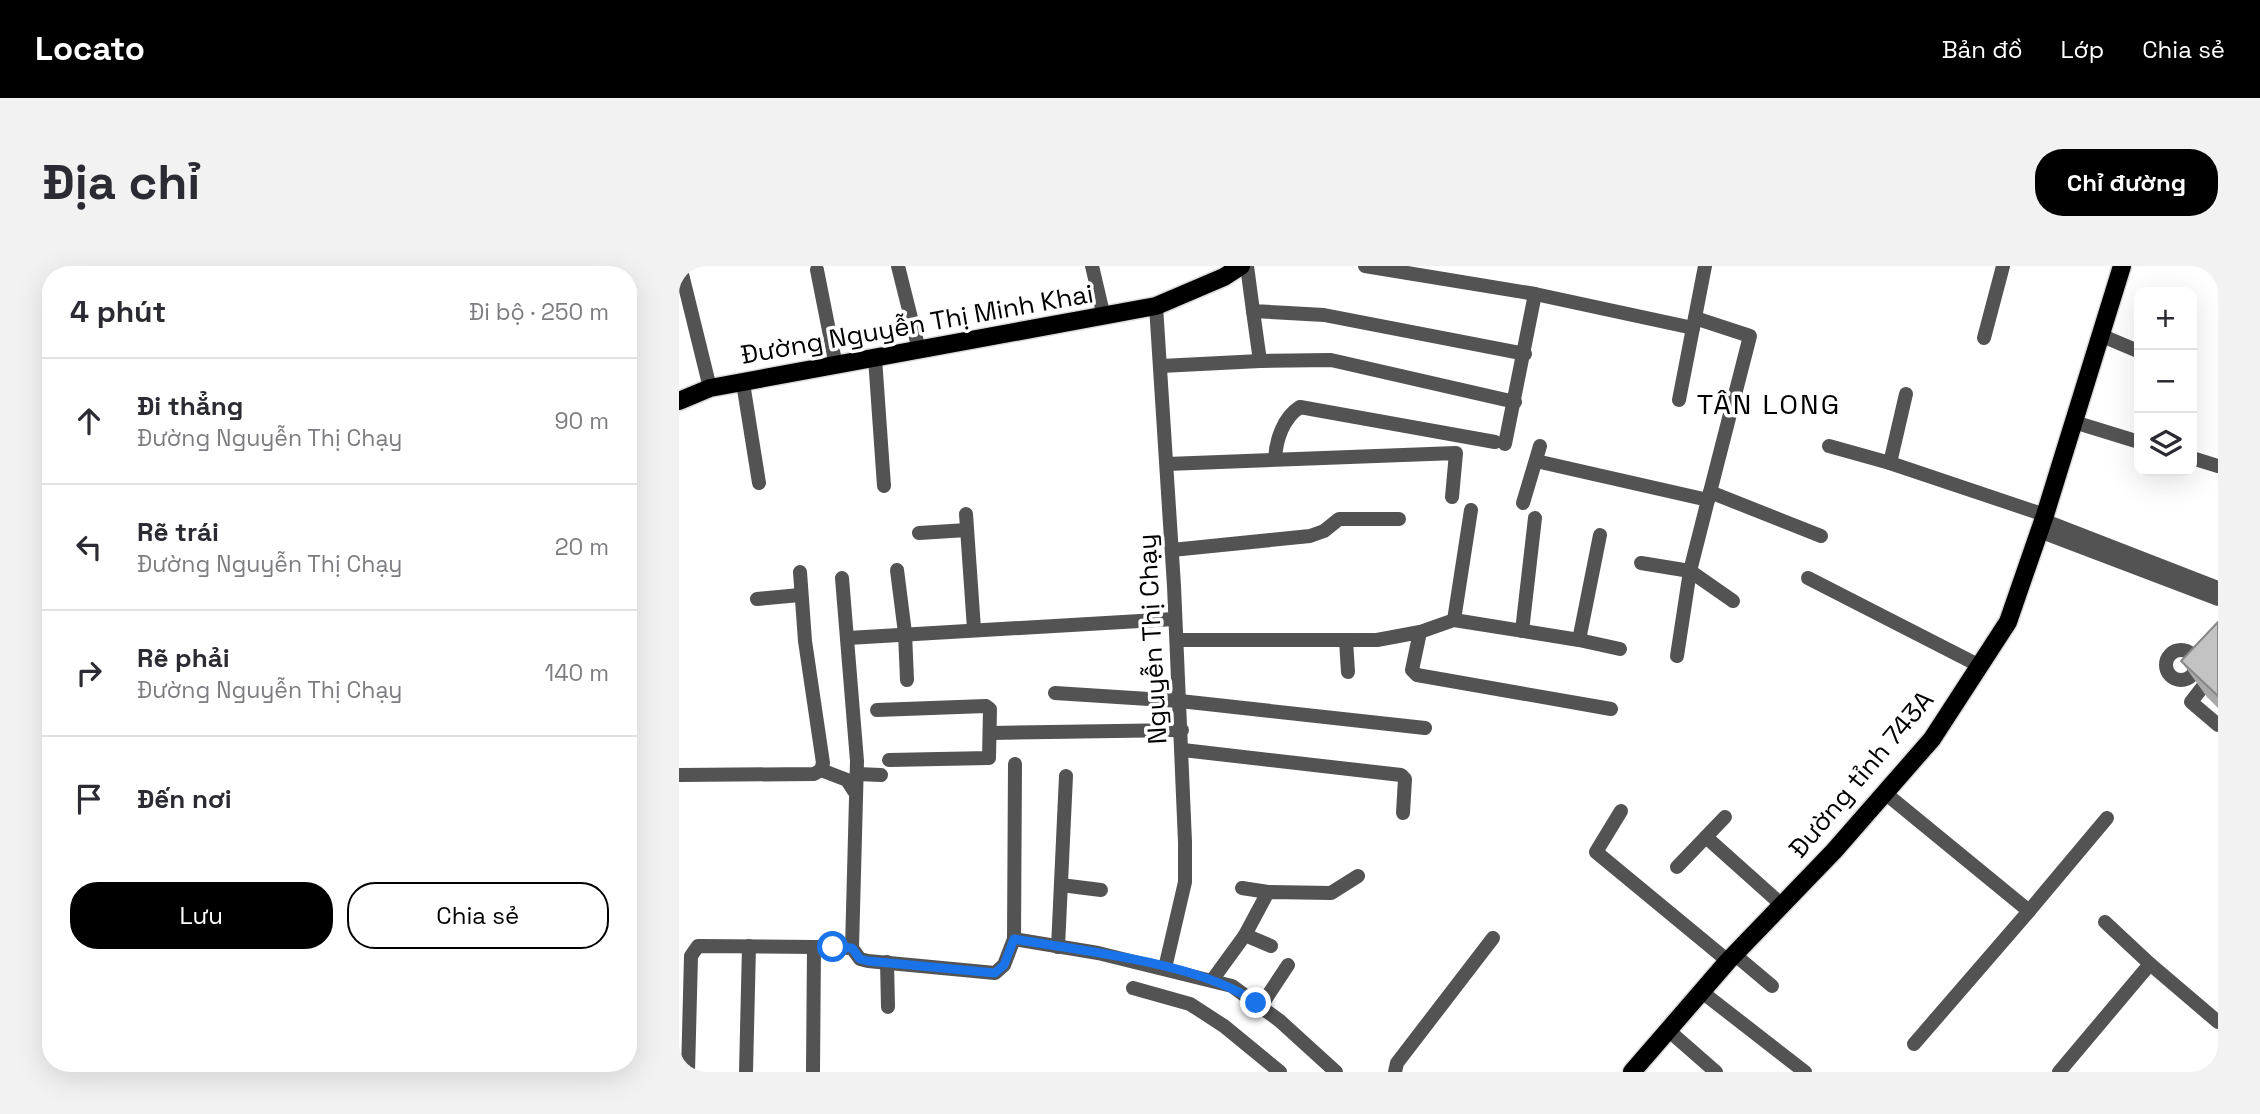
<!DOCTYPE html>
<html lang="vi">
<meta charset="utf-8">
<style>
:root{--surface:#fff;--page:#f2f2f3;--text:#2b2b33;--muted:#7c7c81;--line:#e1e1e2;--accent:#000}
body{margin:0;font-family:"Space Grotesk",sans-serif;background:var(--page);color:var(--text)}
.controls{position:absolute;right:21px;top:21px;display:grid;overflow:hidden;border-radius:14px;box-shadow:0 7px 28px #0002}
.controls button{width:63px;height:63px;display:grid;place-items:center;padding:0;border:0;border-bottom:2px solid var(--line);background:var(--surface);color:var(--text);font:35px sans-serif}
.stop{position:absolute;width:21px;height:21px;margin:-16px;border:5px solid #1a73e8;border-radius:50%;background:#fff}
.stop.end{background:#1a73e8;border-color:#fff;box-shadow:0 2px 7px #0008}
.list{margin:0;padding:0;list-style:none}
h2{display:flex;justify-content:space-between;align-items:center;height:91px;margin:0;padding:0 28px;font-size:30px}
h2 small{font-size:23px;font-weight:400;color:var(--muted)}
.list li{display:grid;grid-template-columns:46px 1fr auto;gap:21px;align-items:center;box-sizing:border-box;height:126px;padding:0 28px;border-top:2px solid var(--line)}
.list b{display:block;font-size:26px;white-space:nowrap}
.list p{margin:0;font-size:23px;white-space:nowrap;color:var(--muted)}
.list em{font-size:23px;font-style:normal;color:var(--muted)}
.actions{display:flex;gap:14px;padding:21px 28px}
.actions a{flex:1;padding:16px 0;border:2px solid var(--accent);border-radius:28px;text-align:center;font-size:24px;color:var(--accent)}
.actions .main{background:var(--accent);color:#fff}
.icon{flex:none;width:38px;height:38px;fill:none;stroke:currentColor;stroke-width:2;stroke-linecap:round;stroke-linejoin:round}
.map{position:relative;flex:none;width:1539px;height:806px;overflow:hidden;border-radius:28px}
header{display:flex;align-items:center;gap:42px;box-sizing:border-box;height:98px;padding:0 35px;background:var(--accent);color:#fff}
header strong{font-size:33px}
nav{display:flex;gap:38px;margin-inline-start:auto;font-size:24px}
.intro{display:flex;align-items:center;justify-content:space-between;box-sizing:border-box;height:168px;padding:0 42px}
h1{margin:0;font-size:49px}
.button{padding:18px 32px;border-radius:28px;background:var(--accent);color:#fff;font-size:24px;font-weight:700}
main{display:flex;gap:42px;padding:0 42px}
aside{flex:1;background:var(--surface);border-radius:28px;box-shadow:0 7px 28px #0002}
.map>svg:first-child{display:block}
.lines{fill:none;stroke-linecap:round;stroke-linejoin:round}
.major-casing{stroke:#dbdbdb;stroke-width:21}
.minor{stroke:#535353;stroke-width:14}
.major{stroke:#000;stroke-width:18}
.wall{fill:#a8a8a8}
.building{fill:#c3c3c3;stroke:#888;stroke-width:2}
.route{stroke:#1a73e8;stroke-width:9}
.labels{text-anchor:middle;stroke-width:7;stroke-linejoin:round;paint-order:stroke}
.street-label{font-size:26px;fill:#000;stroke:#fff}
.neighbourhood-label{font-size:28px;letter-spacing:2px;fill:#000;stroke:#fff}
</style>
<header>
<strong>Locato</strong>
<nav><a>Bản đồ</a><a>Lớp</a><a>Chia sẻ</a></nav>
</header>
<div class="intro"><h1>Địa chỉ</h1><a class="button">Chỉ đường</a></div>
<main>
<aside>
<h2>4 phút<small>Đi bộ · 250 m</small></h2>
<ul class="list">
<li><svg class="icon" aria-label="ahead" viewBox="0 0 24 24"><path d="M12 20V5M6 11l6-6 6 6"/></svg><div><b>Đi thẳng</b><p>Đường Nguyễn Thị Chạy</p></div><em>90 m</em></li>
<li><svg class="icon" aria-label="left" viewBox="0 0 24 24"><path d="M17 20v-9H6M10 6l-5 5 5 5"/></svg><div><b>Rẽ trái</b><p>Đường Nguyễn Thị Chạy</p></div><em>20 m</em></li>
<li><svg class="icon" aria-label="right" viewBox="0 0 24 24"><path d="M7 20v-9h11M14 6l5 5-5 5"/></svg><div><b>Rẽ phải</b><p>Đường Nguyễn Thị Chạy</p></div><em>140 m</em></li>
<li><svg class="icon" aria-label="arrive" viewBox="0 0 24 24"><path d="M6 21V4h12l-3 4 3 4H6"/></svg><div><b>Đến nơi</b></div></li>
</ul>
<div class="actions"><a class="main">Lưu</a><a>Chia sẻ</a></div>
</aside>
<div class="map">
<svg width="1539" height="806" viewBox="0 0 1539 806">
<rect width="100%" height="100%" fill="#fff"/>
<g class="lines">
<g class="major-casing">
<g id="major">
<path d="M0,135L31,122L477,40L545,11L562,0"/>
<path d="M953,806L1049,695L1155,585L1253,473L1329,356L1366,249L1443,0"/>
</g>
</g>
<g class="minor">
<path d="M1,0L31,122"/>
<path d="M219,0L240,84"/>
<path d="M413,0L425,51"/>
<path d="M568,0L574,45L645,49L846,88"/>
<path d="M686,0L856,28L1014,62"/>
<path d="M138,4L157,100"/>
<path d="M477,40L495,320L506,576V616L486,702"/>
<path d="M574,45L581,95L652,94L836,136"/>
<path d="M1421,69L1459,85"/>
<path d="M1305,72L1324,0"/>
<path d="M196,92L205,220"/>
<path d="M482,100L581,95"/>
<path d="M64,117L80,217"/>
<path d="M1227,128L1211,197L1366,249"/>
<path d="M1000,134L1026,0"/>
<path d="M1395,156L1460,176"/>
<path d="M826,178L856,28"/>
<path d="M1150,180L1211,197"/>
<path d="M1513,192L1539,200"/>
<path d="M596,193C597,174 604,152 621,141L816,176"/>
<path d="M857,195L1029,234L1071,70L1016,52"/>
<path d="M488,198L777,187L773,231"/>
<path d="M1031,226L1142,270"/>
<path d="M1029,234L1011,305L1054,335"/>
<path d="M844,237L861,180"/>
<path d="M287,248L295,363"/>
<path d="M1364,254L1539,322"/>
<path d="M1360,265L1539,333"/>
<path d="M240,267L288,264"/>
<path d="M493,284L631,270L645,265L660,253H720"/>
<path d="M962,297L1011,305L998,390"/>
<path d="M218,304L226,367L228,414"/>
<path d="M163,312L178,495L173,682"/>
<path d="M1129,312L1301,400"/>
<path d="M78,333L121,329"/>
<path d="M775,354L792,244"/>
<path d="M843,365L856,252"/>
<path d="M741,366L733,404L738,409L932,443"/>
<path d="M169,372L495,353"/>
<path d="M498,374H698L741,366L775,354L900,374L921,269"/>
<path d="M667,374L669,406"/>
<path d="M900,374L941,383"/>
<circle cx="1502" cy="399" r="15"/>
<path d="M1539,401L1512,436L1539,459"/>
<path d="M376,427L501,435L746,462"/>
<path d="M198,444L307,440L311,443L310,492L210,494"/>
<path d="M312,467L503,464"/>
<path d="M504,484L722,509L726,513L724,547"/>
<path d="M142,504L168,514L175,525"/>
<path d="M178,508L202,509"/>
<path d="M0,509L135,508L142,504L144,497L126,375L121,306"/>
<path d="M1206,527L1350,645L1235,778"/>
<path d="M942,545L917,586L1049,695"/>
<path d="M1027,571L1103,639"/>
<path d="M998,601L1046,551"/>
<path d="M382,619L422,624"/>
<path d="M563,622L589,626"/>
<path d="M1350,645L1428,552"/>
<path d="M566,669L589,626L652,627L679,610"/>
<path d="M335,673L336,498"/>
<path d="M379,681L387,510"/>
<path d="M1055,688L1093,720"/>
<path d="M208,696L209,741"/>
<path d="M1471,698L1539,756"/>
<path d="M534,713L566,669L592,680"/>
<path d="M454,722L511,738L545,760L601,806"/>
<path d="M1023,726L1126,806"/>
<path d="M582,740L609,699"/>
<path d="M989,764L1037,806"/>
<path d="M9,806L12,690L19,680L135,681"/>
<path d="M67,806L70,680"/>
<path d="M134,806L135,681L173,682L181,693L189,695L316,707L325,699L335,673L419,687L553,720L601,755L657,806"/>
<path d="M716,806L718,797L814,672"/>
<path d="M1380,806L1471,698L1426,656"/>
</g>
<use href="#major" class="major"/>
</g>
<path class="wall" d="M1539,356V442L1528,431L1502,395Z"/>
<path class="building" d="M1539,356V430L1502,395Z"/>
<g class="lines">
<path class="route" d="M154,681L173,682L181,693L189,695L316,707L325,699L335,673C403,685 524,697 577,737"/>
</g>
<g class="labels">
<g class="street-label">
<text transform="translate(238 58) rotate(-10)" y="9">Đường Nguyễn Thị Minh Khai</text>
<text transform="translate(473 373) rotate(-93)" y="9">Nguyễn Thị Chạy</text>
<text transform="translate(1182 508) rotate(-50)" y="9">Đường tỉnh 743A</text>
</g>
<g class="neighbourhood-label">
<text x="1090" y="148">TÂN LONG</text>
</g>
</g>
</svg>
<div class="controls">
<button>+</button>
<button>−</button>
<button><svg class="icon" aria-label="layers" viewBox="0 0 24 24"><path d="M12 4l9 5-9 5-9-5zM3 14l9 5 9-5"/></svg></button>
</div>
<div class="stop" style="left:154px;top:681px"></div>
<div class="stop end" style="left:577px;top:737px"></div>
</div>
</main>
